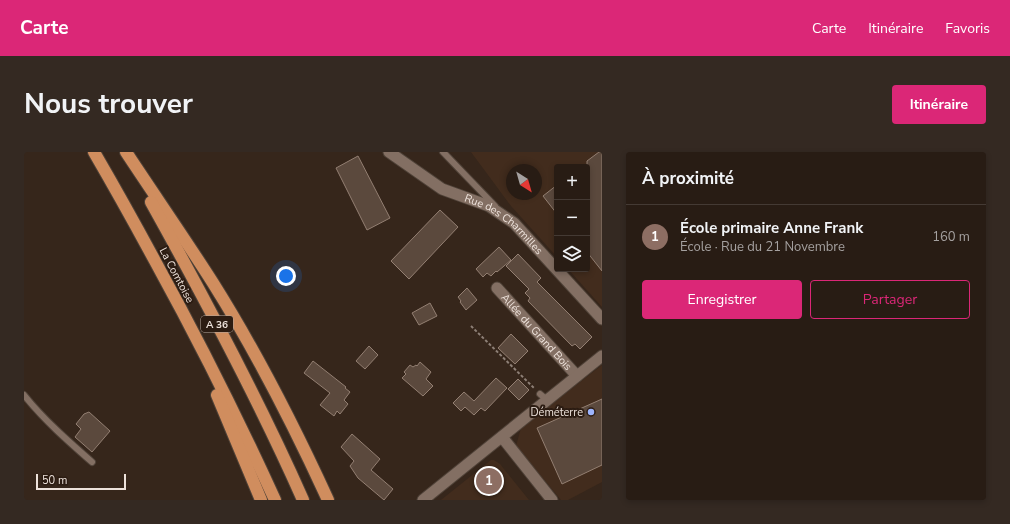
<!DOCTYPE html>
<html lang="fr">
<meta charset="utf-8">
<style>
:root{--surface:#281c14;--page:#342922;--text:#f1f3f6;--muted:#a5a1a0;--line:#443a34;--accent:#db2777}
body{margin:0;font-family:"Nunito Sans",sans-serif;background:var(--page);color:var(--text)}
.controls{position:absolute;right:12px;top:12px;display:grid;overflow:hidden;border-radius:4px;box-shadow:0 2px 6px #0003}
.controls button{width:36px;height:36px;display:grid;place-items:center;padding:0;border:0;border-bottom:1px solid var(--line);background:var(--surface);color:var(--text);font:20px sans-serif}
.compass{position:absolute;left:482px;top:12px;width:36px;height:36px;border-radius:50%;background:var(--surface);box-shadow:0 2px 6px #0003;rotate:143deg}
.scale{position:absolute;left:12px;bottom:10px;width:90px;box-sizing:border-box;padding-left:4px;border:2px solid #ede2db;border-top:0;font-size:11px;line-height:14px;white-space:nowrap;color:#ede2db;-webkit-text-stroke:3px #2c1c12;paint-order:stroke}
.you{position:absolute;left:262px;top:124px;width:14px;height:14px;margin:-10px;border:3px solid #fff;border-radius:50%;background:#1a73e8;box-shadow:0 0 0 6px #1a73e833}
.badge{display:grid;place-items:center;width:26px;height:26px;border-radius:50%;background:var(--accent);color:#fff;font-size:13px;font-weight:700}
.pin{position:absolute;translate:-50% -50%;border:2px solid #fff;box-shadow:0 1px 4px #0006}
.list{margin:0;padding:0;list-style:none}
h2{display:flex;justify-content:space-between;align-items:center;height:52px;margin:0;padding:0 16px;font-size:17px}
h2 small{font-size:13px;font-weight:400;color:var(--muted)}
.list li{display:grid;grid-template-columns:26px 1fr auto;gap:12px;align-items:center;box-sizing:border-box;height:64px;padding:0 16px;border-top:1px solid var(--line)}
.list b{display:block;font-size:15px;white-space:nowrap}
.list p{margin:0;font-size:13px;white-space:nowrap;color:var(--muted)}
.list em{font-size:13px;font-style:normal;color:var(--muted)}
.actions{display:flex;gap:8px;padding:12px 16px}
.actions a{flex:1;padding:9px 0;border:1px solid var(--accent);border-radius:4px;text-align:center;font-size:14px;color:var(--accent)}
.actions .main{background:var(--accent);color:#fff}
.icon{flex:none;width:22px;height:22px;fill:none;stroke:currentColor;stroke-width:2;stroke-linecap:round;stroke-linejoin:round}
.map{position:relative;flex:none;width:578px;height:348px;overflow:hidden;border-radius:4px}
header{display:flex;align-items:center;gap:24px;box-sizing:border-box;height:56px;padding:0 20px;background:var(--accent);color:#fff}
header strong{font-size:19px}
nav{display:flex;gap:22px;margin-inline-start:auto;font-size:14px}
.intro{display:flex;align-items:center;justify-content:space-between;box-sizing:border-box;height:96px;padding:0 24px}
h1{margin:0;font-size:28px}
.button{padding:10px 18px;border-radius:4px;background:var(--accent);color:#fff;font-size:14px;font-weight:700}
main{display:flex;gap:24px;padding:0 24px}
aside{flex:1;background:var(--surface);border-radius:4px;box-shadow:0 2px 6px #0003}
.map>svg:first-child{display:block}
.built{fill:#422c1d;fill-rule:evenodd}
.building{fill:#5b493d;stroke:#937f72}
.lines{fill:none;stroke-linecap:round;stroke-linejoin:round}
.service-casing{stroke:#4f4238;stroke-width:8}
.minor-casing{stroke:#4f4238;stroke-width:13}
.tertiary-casing{stroke:#4f4238;stroke-width:13}
.motorway-casing{stroke:#4f4238;stroke-width:14}
.path{stroke:#8d7f76;stroke-width:2;stroke-dasharray:3 2;stroke-linecap:butt}
.service{stroke:#836f63;stroke-width:6}
.minor{stroke:#836f63;stroke-width:11}
.tertiary{stroke:#836f63;stroke-width:11}
.motorway{stroke:#d08d5e;stroke-width:12}
.poi-dot{fill:#9db4fd;stroke:#2c1c12;stroke-width:1.5}
.labels{text-anchor:middle;stroke-width:4;stroke-linejoin:round;paint-order:stroke}
.shield{fill:#2c1c12;stroke:#b3a79f;stroke-width:1}
.shield-label{font-size:10px;font-weight:bold;fill:#ede2db}
.street-label{font-size:11px;fill:#ede2db;stroke:#2c1c12}
.poi-label{font-size:11px;fill:#ede2db;stroke:#2c1c12;text-anchor:end}
</style>
<header>
<strong>Carte</strong>
<nav><a>Carte</a><a>Itinéraire</a><a>Favoris</a></nav>
</header>
<div class="intro"><h1>Nous trouver</h1><a class="button">Itinéraire</a></div>
<main>
<div class="map">
<svg width="578" height="348" viewBox="0 0 578 348">
<rect width="100%" height="100%" fill="#36261b"/>
<g class="built">
<path d="M447,0H578V155L544,117H563V15H533V105L487,54ZM488,18H512V42H488Z"/>
<path d="M578,213V330L544,348H537L492,294L497,276Z"/>
<path d="M467,308H470L476,312L505,348H417Z"/>
</g>
<g class="building">
<path d="M575,0H578V119L563,100V9Z"/>
<path d="M334,4L366,66L343,78L312,16Z"/>
<path d="M533,33V62L519,44Z"/>
<path d="M416,58L434,75L385,127L367,109Z"/>
<path d="M475,95L487,108L473,120L472,119L467,124L463,121L459,125L452,117Z"/>
<path d="M494,102L517,126L513,130L568,185L556,197L551,192L548,194L504,149L506,146L501,141L505,137L482,114Z"/>
<path d="M443,136L453,148L442,158L436,150L437,149L434,145Z"/>
<path d="M406,151L413,164L395,173L388,161Z"/>
<path d="M487,182L504,199L491,212L474,196Z"/>
<path d="M345,194L354,203L341,217L332,209Z"/>
<path d="M289,209L322,235L321,236L326,240L320,248L324,252L316,262L313,259L310,264L296,253L306,241L280,221Z"/>
<path d="M396,210L407,220L402,227L409,234L399,244L378,226L382,222L380,220L386,213L389,215L392,213L393,214Z"/>
<path d="M472,226L483,236L461,259L457,256L450,263L441,255L437,259L429,251L440,240L450,249Z"/>
<path d="M494,227L505,238L495,248L484,237Z"/>
<path d="M578,247V313L538,332L513,276Z"/>
<path d="M65,260L86,279L68,300L51,285L57,277L52,272L60,262Z"/>
<path d="M328,282L356,307L347,318L369,337L360,348L334,326L326,314L330,309L317,295Z"/>
</g>
<g class="lines">
<g class="service-casing">
<g id="service">
<path d="M419,0L471,54"/>
<path d="M516,242L523,248"/>
<path d="M0,243C20,268 44,289 68,310"/>
</g>
</g>
<g class="minor-casing">
<g id="minor">
<path id="s1" d="M365,0L418,37L465,54L490,71L578,167"/>
<path id="s2" d="M473,136L553,224"/>
<path d="M478,285L528,348"/>
</g>
</g>
<g class="tertiary-casing">
<path id="tertiary" d="M399,348L578,204"/>
</g>
<g class="motorway-casing">
<g id="motorway">
<path d="M70,0C91,36 111,72 131,109C174,187 214,267 251,348"/>
<path d="M102,0C131,44 161,87 189,131C233,201 270,274 304,348"/>
<path d="M127,50C181,147 234,246 279,348"/>
<path d="M193,243L237,348"/>
</g>
</g>
<path class="path" d="M447,174L510,236"/>
<use href="#service" class="service"/>
<use href="#minor" class="minor"/>
<use href="#tertiary" class="tertiary"/>
<use href="#motorway" class="motorway"/>
</g>
<circle class="poi-dot" cx="567" cy="260" r="4"/>
<g class="labels">
<rect class="shield" x="177" y="164" width="32" height="16" rx="3"/>
<g class="shield-label">
<text x="193" y="176">A 36</text>
</g>
<g class="street-label">
<text dy="4" stroke="none"><textPath href="#s1" startOffset="137">Rue des Charmilles</textPath></text>
<text transform="translate(153 123) rotate(62)" y="4">La Comtoise</text>
<text dy="4" stroke="none"><textPath href="#s2" startOffset="59">Allée du Grand Bois</textPath></text>
</g>
<g class="poi-label">
<text x="559" y="264">Déméterre</text>
</g>
</g>
</svg>
<div class="controls">
<button>+</button>
<button>−</button>
<button><svg class="icon" aria-label="layers" viewBox="0 0 24 24"><path d="M12 4l9 5-9 5-9-5zM3 14l9 5 9-5"/></svg></button>
</div>
<svg class="compass" viewBox="-18 -18 36 36"><path d="M0-13l5 13h-10z" fill="#e53935"/><path d="M0 13l5-13h-10z" fill="#a5a1a0"/></svg>
<div class="scale">50 m</div>
<div class="you"></div>
<div class="pin badge" style="left:465px;top:329px;background:#8d6e63">1</div>
</div>
<aside>
<h2>À proximité<small></small></h2>
<ul class="list">
<li><span class="badge" style="background:#8d6e63">1</span><div><b>École primaire Anne Frank</b><p>École · Rue du 21 Novembre</p></div><em>160 m</em></li>
</ul>
<div class="actions"><a class="main">Enregistrer</a><a>Partager</a></div>
</aside>
</main>
